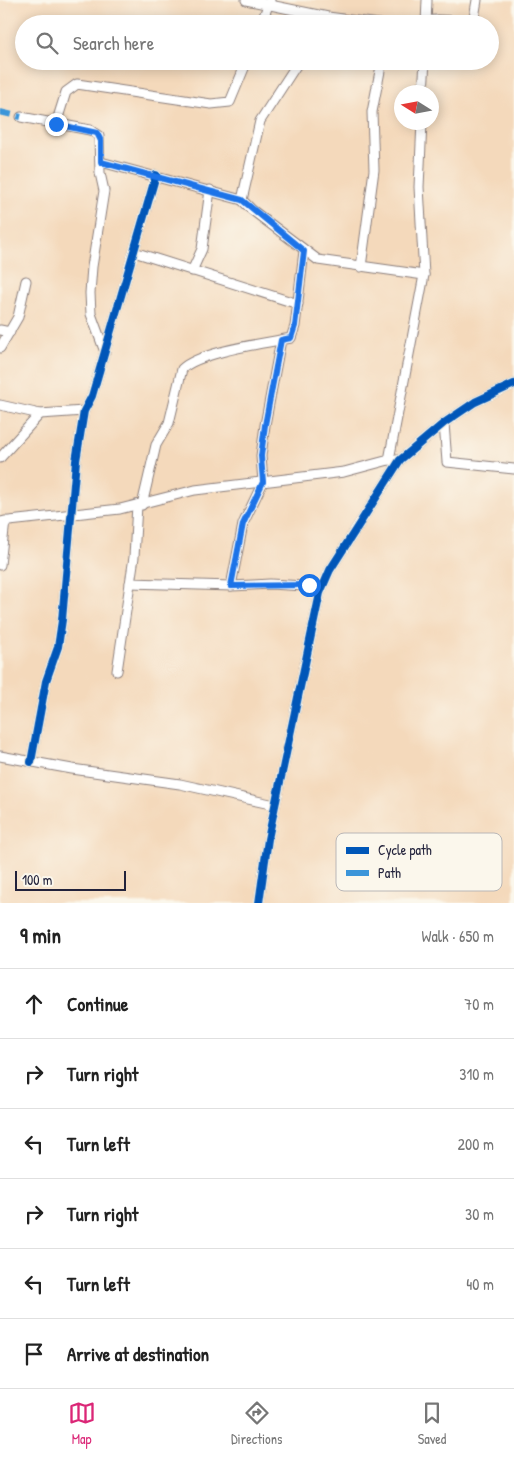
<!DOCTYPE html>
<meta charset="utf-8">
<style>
:root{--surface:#fff;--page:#f2f2f2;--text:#222;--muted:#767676;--line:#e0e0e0;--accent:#db2777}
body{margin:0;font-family:"Patrick Hand",sans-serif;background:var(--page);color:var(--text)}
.compass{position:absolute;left:394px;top:85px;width:45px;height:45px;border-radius:50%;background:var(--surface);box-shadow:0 2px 12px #0003;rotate:281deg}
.scale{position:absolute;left:15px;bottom:12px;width:111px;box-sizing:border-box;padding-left:5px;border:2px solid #22223b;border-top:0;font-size:14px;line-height:18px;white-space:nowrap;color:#22223b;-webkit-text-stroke:4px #fbf7ec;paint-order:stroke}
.stop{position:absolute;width:15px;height:15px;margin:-11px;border:4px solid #1a73e8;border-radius:50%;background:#fff}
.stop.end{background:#1a73e8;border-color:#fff;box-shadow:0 1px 5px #0008}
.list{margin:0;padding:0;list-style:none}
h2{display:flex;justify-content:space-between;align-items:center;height:65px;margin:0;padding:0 20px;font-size:21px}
h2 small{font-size:16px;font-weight:400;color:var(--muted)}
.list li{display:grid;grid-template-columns:32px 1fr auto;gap:15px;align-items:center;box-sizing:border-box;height:70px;padding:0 20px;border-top:1px solid var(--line)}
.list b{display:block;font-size:19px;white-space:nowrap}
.list em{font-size:16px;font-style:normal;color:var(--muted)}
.icon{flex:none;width:28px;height:28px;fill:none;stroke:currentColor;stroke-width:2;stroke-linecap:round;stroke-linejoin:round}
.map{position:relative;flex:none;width:514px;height:903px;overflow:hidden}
.search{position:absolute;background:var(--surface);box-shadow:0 2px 12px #0003;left:15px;right:15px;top:15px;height:55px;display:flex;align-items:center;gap:12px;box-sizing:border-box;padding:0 18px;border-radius:28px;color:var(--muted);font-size:19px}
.sheet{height:485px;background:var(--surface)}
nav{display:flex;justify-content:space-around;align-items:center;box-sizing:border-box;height:70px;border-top:1px solid var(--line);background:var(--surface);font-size:14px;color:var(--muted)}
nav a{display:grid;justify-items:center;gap:2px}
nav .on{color:var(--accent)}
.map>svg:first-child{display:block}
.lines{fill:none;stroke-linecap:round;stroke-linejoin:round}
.minor-casing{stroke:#8b7e7b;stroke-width:11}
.minor{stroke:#fff;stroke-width:9}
.quiet{stroke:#3b95d9;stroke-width:6;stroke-dasharray:12 6;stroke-linecap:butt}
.cycleway-casing{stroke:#fbf7ec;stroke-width:11}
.cycleway{stroke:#0057b8;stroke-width:8}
.route{stroke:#1a73e8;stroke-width:6}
.key{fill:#fbf7ec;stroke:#bab7b7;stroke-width:1}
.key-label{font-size:14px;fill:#22223b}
</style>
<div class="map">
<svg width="514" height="903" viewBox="0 0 514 903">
<rect width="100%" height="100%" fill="#fbf7ec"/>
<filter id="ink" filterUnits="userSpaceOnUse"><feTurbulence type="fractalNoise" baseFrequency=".02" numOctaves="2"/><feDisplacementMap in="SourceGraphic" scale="10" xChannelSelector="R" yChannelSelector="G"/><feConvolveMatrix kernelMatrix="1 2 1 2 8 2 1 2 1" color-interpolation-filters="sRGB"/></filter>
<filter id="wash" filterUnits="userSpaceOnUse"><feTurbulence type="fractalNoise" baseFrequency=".0096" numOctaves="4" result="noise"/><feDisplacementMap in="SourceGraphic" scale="20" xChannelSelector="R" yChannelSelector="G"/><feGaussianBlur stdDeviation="1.12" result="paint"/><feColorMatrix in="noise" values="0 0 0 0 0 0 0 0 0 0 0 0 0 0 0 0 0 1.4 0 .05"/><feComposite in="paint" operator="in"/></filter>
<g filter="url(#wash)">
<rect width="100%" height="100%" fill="#f4d9bb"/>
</g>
<g filter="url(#ink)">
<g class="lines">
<g class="minor-casing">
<g id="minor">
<path d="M246,0L328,17L379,24"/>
<path d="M426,21C440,17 465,25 474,18L477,0"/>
<path d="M261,24L270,0"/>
<path d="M426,24L427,0"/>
<path d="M299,61L260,121L242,200L252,210L318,260L424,275"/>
<path d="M423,92L425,61"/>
<path d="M21,117L90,130L99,136L100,173L104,191L92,267L90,293L91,314L105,352"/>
<path d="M56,124L66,92L77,84L211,104L230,102L247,61"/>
<path d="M101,162L242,200"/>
<path d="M134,252L298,304"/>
<path d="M361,267L374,170L372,112L382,61"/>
<path d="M192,271L202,249L210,190"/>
<path d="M0,330L10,332"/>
<path d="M0,348L18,317L26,281"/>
<path d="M0,405L40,414L84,411"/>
<path d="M444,423L447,462L514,469"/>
<path d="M0,458L40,414"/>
<path d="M389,460L424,275L419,187L422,122"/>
<path d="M142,505L156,445L169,423L182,369C199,352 265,343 291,338L295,326L304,251"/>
<path d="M0,522L120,509L195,490L344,472L389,460H400"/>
<path d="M0,565L5,521"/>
<path d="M130,583L232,586L270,584L322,587"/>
<path d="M231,586L243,524L263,482L261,456L265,425L281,340"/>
<path d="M117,671L134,557L137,505"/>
<path d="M0,756L72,769L180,784L275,805"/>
<path d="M31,762L46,681L58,647L62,620L76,461L84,411L92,396L156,175"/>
<path d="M259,903L268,839L320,593L330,570L400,460L444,423L475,402L514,384"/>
</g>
</g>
<use href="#minor" class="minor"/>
<path class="quiet" d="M0,112L21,117"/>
<g class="cycleway-casing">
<g id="cycleway">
<path d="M31,762L46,681L58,647L62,620L76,461L84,411L92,396L156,175"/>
<path d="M259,903L268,839L320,593L330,570L400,460L444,423L475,402L514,384"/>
</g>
</g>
<use href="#cycleway" class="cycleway"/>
</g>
</g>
<g class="lines" filter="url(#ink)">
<path class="route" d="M56,124L97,133L101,141V162L242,200L304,251L295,326L291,338L281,340L265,425L261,456L263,482L243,524L231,586L309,585"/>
</g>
<rect x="336" y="833" width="166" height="58" rx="8" class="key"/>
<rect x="346" y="847" width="23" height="7" fill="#0057b8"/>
<rect x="346" y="870" width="23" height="6" fill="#3b95d9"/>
<g class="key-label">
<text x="378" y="855">Cycle path</text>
<text x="378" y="878">Path</text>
</g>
</svg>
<svg class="compass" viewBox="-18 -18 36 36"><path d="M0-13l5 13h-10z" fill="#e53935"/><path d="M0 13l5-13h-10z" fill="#767676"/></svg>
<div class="scale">100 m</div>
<div class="stop" style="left:309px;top:585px"></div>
<div class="stop end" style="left:56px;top:124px"></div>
<div class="search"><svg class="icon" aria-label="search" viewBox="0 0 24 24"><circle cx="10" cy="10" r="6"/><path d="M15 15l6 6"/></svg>Search here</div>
</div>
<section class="sheet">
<h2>9 min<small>Walk · 650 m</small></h2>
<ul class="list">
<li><svg class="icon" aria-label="ahead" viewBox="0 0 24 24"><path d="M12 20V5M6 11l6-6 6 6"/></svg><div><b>Continue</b></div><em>70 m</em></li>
<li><svg class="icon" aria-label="right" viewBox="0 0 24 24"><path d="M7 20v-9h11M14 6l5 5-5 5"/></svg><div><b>Turn right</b></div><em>310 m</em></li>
<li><svg class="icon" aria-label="left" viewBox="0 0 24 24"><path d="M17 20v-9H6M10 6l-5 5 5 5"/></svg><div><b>Turn left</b></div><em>200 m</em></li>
<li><svg class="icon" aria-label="right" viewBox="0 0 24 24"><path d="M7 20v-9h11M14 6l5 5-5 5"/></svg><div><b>Turn right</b></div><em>30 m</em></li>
<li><svg class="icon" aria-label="left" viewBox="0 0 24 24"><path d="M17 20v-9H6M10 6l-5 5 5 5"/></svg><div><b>Turn left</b></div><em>40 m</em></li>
<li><svg class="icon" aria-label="arrive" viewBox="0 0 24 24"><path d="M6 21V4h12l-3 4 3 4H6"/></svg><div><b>Arrive at destination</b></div></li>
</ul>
</section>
<nav>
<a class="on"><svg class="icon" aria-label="map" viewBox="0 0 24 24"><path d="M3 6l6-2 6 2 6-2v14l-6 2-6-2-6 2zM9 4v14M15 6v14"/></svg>Map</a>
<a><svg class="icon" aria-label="directions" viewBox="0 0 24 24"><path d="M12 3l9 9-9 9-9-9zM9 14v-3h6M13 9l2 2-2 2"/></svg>Directions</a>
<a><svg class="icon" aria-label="saved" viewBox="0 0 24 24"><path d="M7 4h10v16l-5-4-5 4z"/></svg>Saved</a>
</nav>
